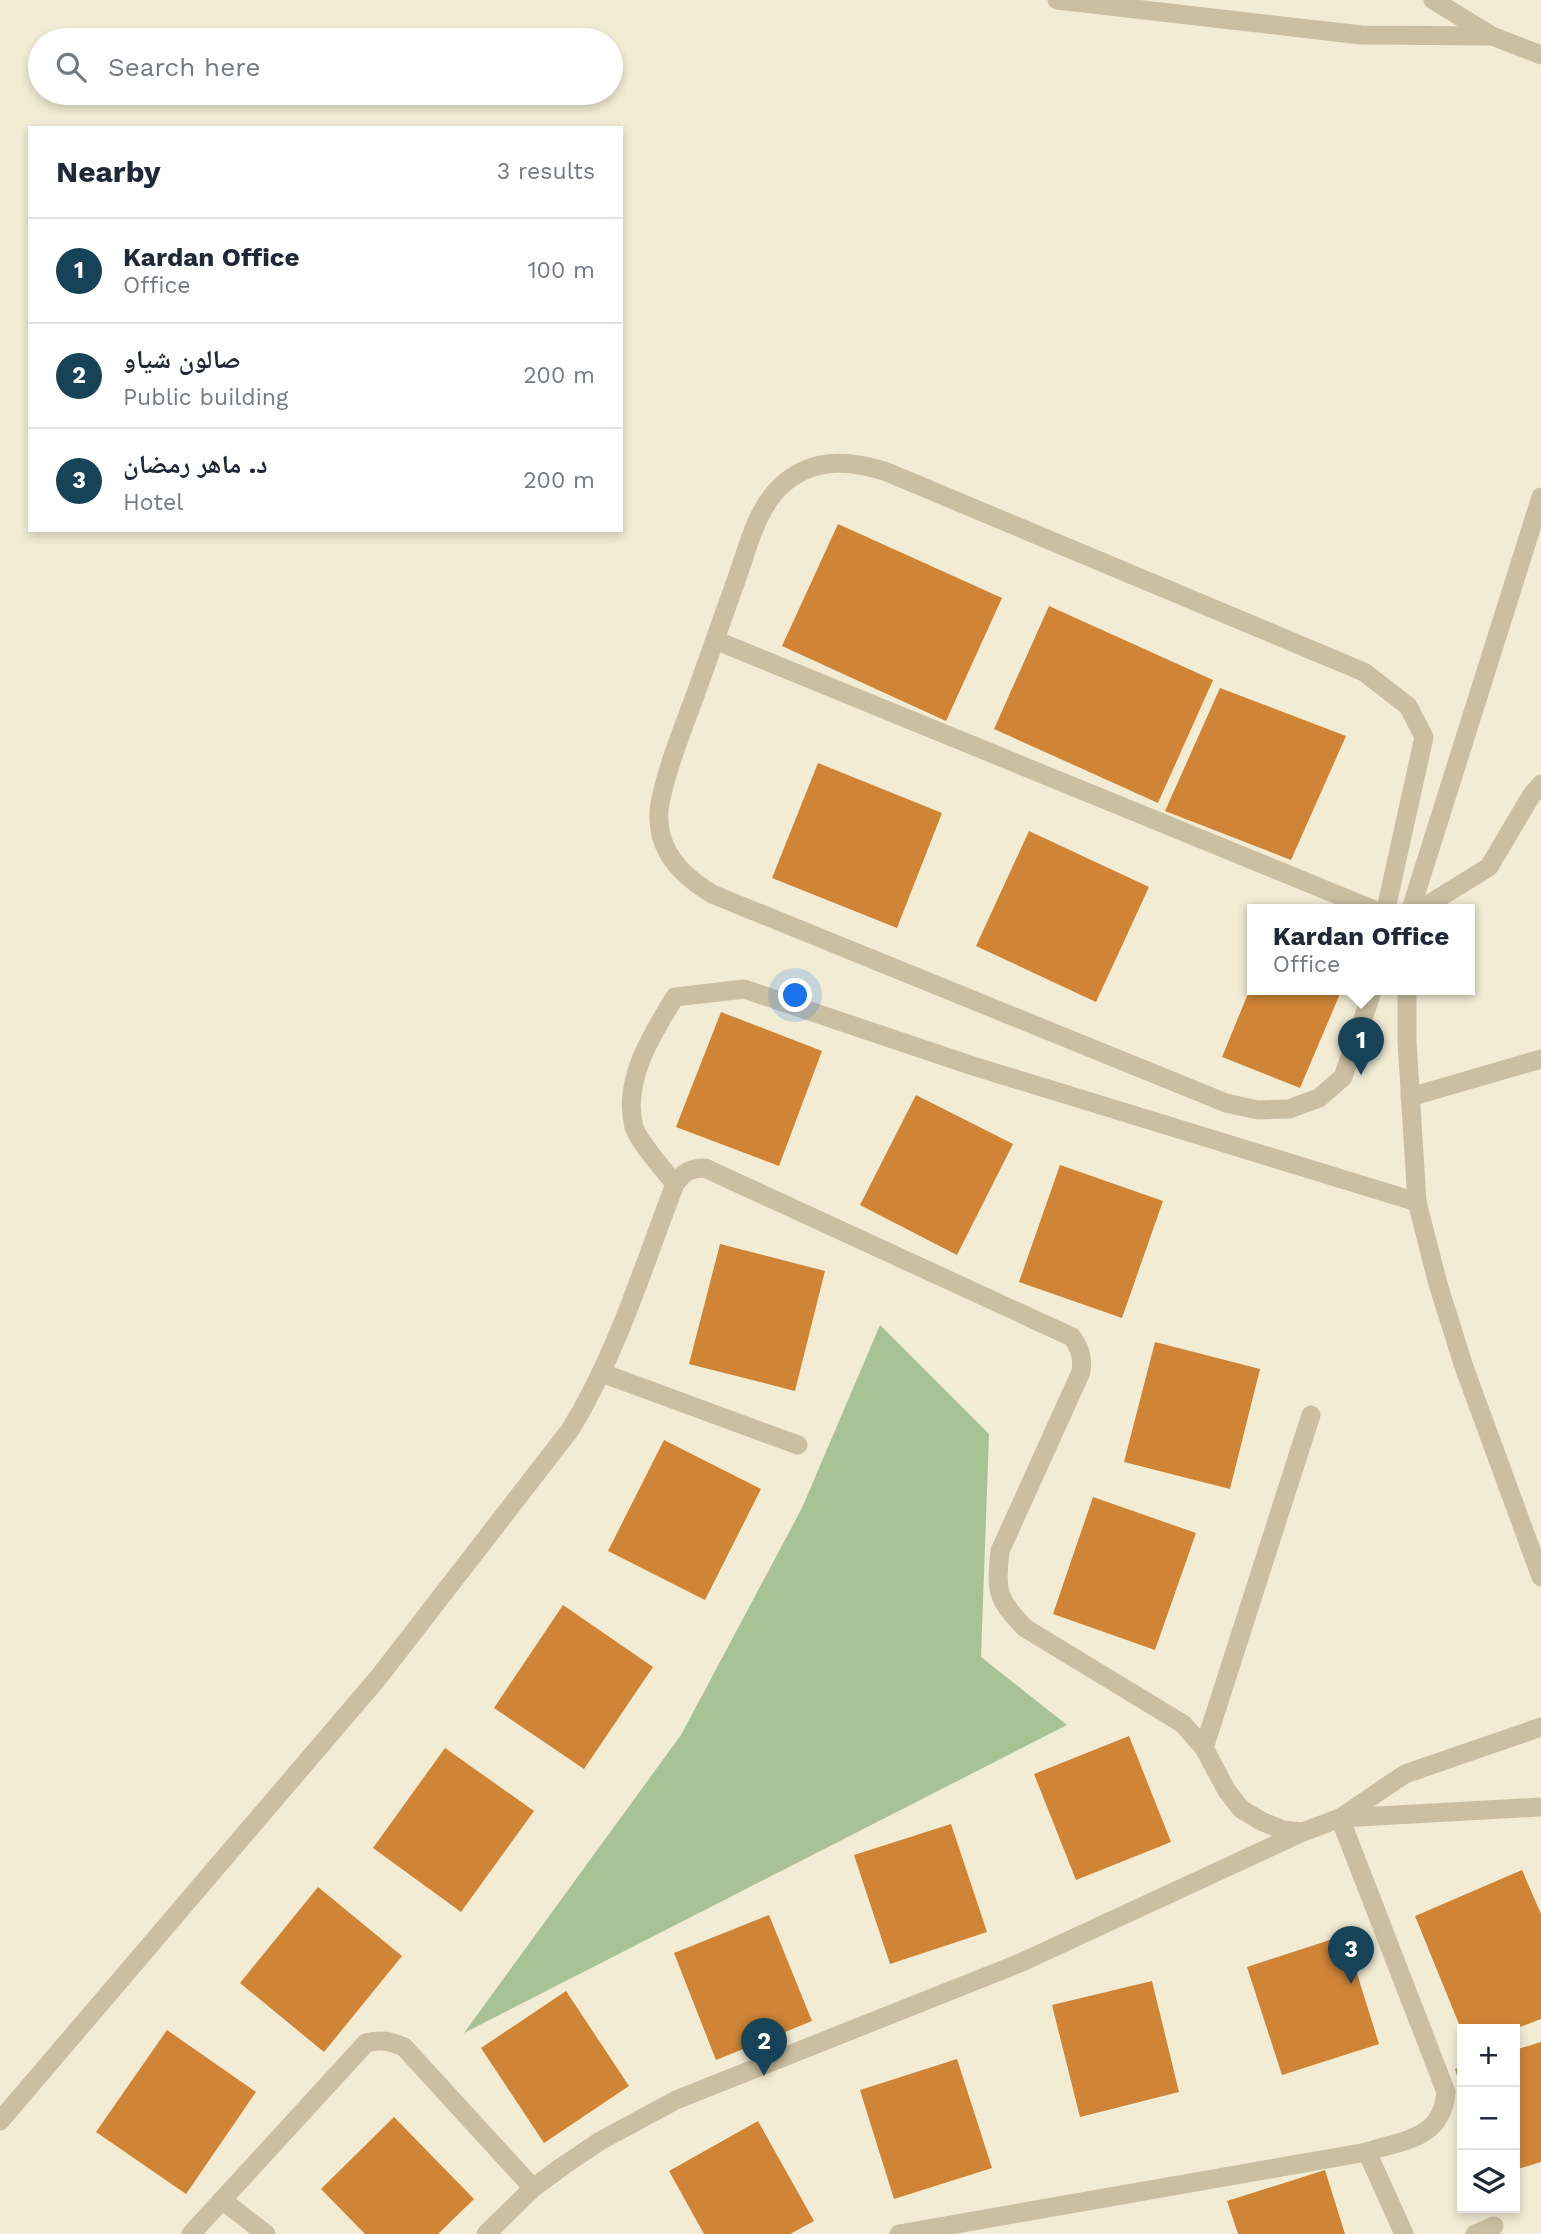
<!DOCTYPE html>
<meta charset="utf-8">
<style>
:root{--surface:#fff;--page:#f6f6f7;--text:#1f2937;--muted:#747a83;--line:#e0e1e3;--accent:#174359}
body{margin:0;font-family:"Work Sans","Noto Naskh Arabic",sans-serif;background:var(--page);color:var(--text)}
.controls{position:absolute;right:21px;bottom:21px;display:grid;overflow:hidden;border-radius:0px;box-shadow:0 4px 10px #0003}
.controls button{width:63px;height:63px;display:grid;place-items:center;padding:0;border:0;border-bottom:2px solid var(--line);background:var(--surface);color:var(--text);font:35px sans-serif}
.you{position:absolute;left:796px;top:996px;width:24px;height:24px;margin:-18px;border:5px solid #fff;border-radius:50%;background:#1a73e8;box-shadow:0 0 0 10px #1a73e833}
.badge{display:grid;place-items:center;width:46px;height:46px;border-radius:50%;background:var(--accent);color:#fff;font-size:23px;font-weight:700}
.pin{position:absolute;translate:-50% -58px;filter:drop-shadow(0 2px 4px #0008)}
.pin::after{content:'';position:absolute;top:37px;width:24px;height:21px;background:inherit;clip-path:polygon(0 0,100% 0,50% 100%)}
.popup{position:absolute;left:1247px;top:904px;width:228px;height:91px;box-sizing:border-box;display:grid;place-content:center;border-radius:0px;background:var(--surface);filter:drop-shadow(0 2px 5px #0005);font-size:23px;white-space:nowrap;color:var(--muted)}
.popup b{font-size:26px;color:var(--text)}
.popup::after{content:'';position:absolute;left:50%;top:100%;margin-left:-14px;border:14px solid transparent;border-top-color:var(--surface)}
.list{margin:0;padding:0;list-style:none}
h2{display:flex;justify-content:space-between;align-items:center;height:91px;margin:0;padding:0 28px;font-size:30px}
h2 small{font-size:23px;font-weight:400;color:var(--muted)}
.list li{display:grid;grid-template-columns:46px 1fr auto;gap:21px;align-items:center;box-sizing:border-box;height:105px;padding:0 28px;border-top:2px solid var(--line)}
.list b{display:block;font-size:26px;white-space:nowrap}
.list p{margin:0;font-size:23px;white-space:nowrap;color:var(--muted)}
.list em{font-size:23px;font-style:normal;color:var(--muted)}
.icon{flex:none;width:38px;height:38px;fill:none;stroke:currentColor;stroke-width:2;stroke-linecap:round;stroke-linejoin:round}
.map{position:relative;flex:none;width:1541px;height:2234px;overflow:hidden}
.search{position:absolute;background:var(--surface);box-shadow:0 4px 10px #0003;left:28px;top:28px;width:595px;height:77px;display:flex;align-items:center;gap:18px;box-sizing:border-box;padding:0 24px;border-radius:38px;color:var(--muted);font-size:26px}
.panel{position:absolute;background:var(--surface);box-shadow:0 4px 10px #0003;left:28px;top:126px;width:595px;height:406px;border-radius:0px}
.map>svg:first-child{display:block}
.green{fill:#a7c295}
.building{fill:#cf8436}
.lines{fill:none;stroke-linecap:round;stroke-linejoin:round}
.service{stroke:#cbbfa1;stroke-width:19}
.minor{stroke:#cbbfa1;stroke-width:19}
</style>
<div class="map">
<svg width="1541" height="2234" viewBox="0 0 1541 2234">
<rect width="100%" height="100%" fill="#f2ecd5"/>
<path class="green" d="M880,1325L989,1434L981,1657L1067,1725L464,2033L681,1735L802,1508Z"/>
<g class="building">
<path d="M838,524L1002,598L946,721L782,646Z"/>
<path d="M1049,606L1213,680L1158,803L994,729Z"/>
<path d="M1220,688L1346,736L1291,860L1165,811Z"/>
<path d="M818,763L942,813L897,928L772,878Z"/>
<path d="M1029,831L1149,887L1096,1002L976,946Z"/>
<path d="M1252,984V989H1342L1300,1088L1222,1057Z"/>
<path d="M721,1012L822,1051L779,1166L676,1127Z"/>
<path d="M916,1095L1013,1144L957,1255L860,1205Z"/>
<path d="M1060,1165L1163,1201L1122,1318L1019,1282Z"/>
<path d="M720,1244L825,1271L795,1391L689,1364Z"/>
<path d="M1155,1342L1260,1369L1230,1489L1124,1462Z"/>
<path d="M664,1440L761,1489L705,1600L608,1551Z"/>
<path d="M1093,1497L1196,1533L1155,1650L1053,1614Z"/>
<path d="M563,1605L653,1667L584,1769L494,1708Z"/>
<path d="M1129,1736L1171,1842L1076,1880L1034,1774Z"/>
<path d="M445,1748L534,1811L461,1912L373,1848Z"/>
<path d="M951,1824L987,1932L890,1964L854,1855Z"/>
<path d="M1522,1870L1541,1914V2019L1515,2029H1461L1415,1916Z"/>
<path d="M318,1887L402,1956L324,2052L240,1983Z"/>
<path d="M769,1915L812,2021L716,2060L674,1953Z"/>
<path d="M1345,1935L1379,2044L1282,2075L1247,1967Z"/>
<path d="M1152,1981L1179,2092L1080,2117L1052,2005Z"/>
<path d="M566,1991L629,2086L544,2143L481,2048Z"/>
<path d="M167,2030L256,2092L186,2194L96,2132Z"/>
<path d="M1541,2042V2162L1515,2170V2050Z"/>
<path d="M957,2059L992,2168L894,2199L860,2090Z"/>
<path d="M1462,2067V2092L1455,2069Z"/>
<path d="M394,2117L474,2199L438,2234H365L321,2189Z"/>
<path d="M758,2121L814,2221L790,2234H704L669,2171Z"/>
<path d="M1325,2170L1345,2234H1238L1227,2201Z"/>
</g>
<g class="lines">
<g class="service">
<path d="M602,1373L798,1445"/>
<path d="M1204,1748L1311,1415"/>
</g>
<g class="minor">
<path d="M1057,0L1361,35L1492,36"/>
<path d="M1433,0L1492,36L1541,55"/>
<path d="M715,640L1372,909"/>
<path d="M1411,909L1541,497"/>
<path d="M1421,909L1489,867L1531,796L1541,784"/>
<path d="M1373,989L1343,1077L1319,1098L1289,1109L1258,1110L1226,1103L712,894C688,879 668,862 661,835C659,826 658,812 660,803C669,759 688,717 702,676C714,642 726,609 738,575C749,544 757,508 782,485C813,457 850,460 887,472L1364,672L1408,706L1424,737L1386,909"/>
<path d="M1407,989V1041L1417,1202L1438,1284L1464,1367L1541,1577"/>
<path d="M1410,1097L1541,1059"/>
<path d="M675,1184C665,1171 638,1141 634,1127C622,1081 652,1034 675,997L744,989L973,1066L1417,1202"/>
<path d="M1341,1818L1541,1807"/>
<path d="M0,2121L378,1678L570,1430C617,1354 643,1267 675,1184C684,1172 690,1168 705,1168L1072,1337C1080,1348 1083,1357 1081,1372L1000,1551C996,1591 996,1598 1025,1628L1183,1724L1204,1748L1227,1791L1241,1809L1263,1822L1283,1830L1303,1832"/>
<path d="M1367,2152L1404,2234"/>
<path d="M222,2200L266,2234"/>
<path d="M191,2234L366,2043C381,2039 390,2041 404,2047L533,2188"/>
<path d="M486,2234L533,2188L563,2166L600,2141L676,2100L1020,1963L1303,1832L1340,1818L1405,1774L1541,1727"/>
<path d="M899,2234L1367,2152C1406,2139 1442,2139 1446,2092L1340,1818"/>
<path d="M1475,2234L1494,2226"/>
</g>
</g>
</svg>
<div class="controls">
<button>+</button>
<button>−</button>
<button><svg class="icon" aria-label="layers" viewBox="0 0 24 24"><path d="M12 4l9 5-9 5-9-5zM3 14l9 5 9-5"/></svg></button>
</div>
<div class="you"></div>
<div class="pin badge" style="left:1361px;top:1075px">1</div>
<div class="popup"><b>Kardan Office</b>Office</div>
<div class="pin badge" style="left:764px;top:2076px">2</div>
<div class="pin badge" style="left:1351px;top:1984px">3</div>
<div class="search"><svg class="icon" aria-label="search" viewBox="0 0 24 24"><circle cx="10" cy="10" r="6"/><path d="M15 15l6 6"/></svg>Search here</div>
<section class="panel">
<h2>Nearby<small>3 results</small></h2>
<ul class="list">
<li><span class="badge">1</span><div><b>Kardan Office</b><p>Office</p></div><em>100 m</em></li>
<li><span class="badge">2</span><div><b>صالون شياو</b><p>Public building</p></div><em>200 m</em></li>
<li><span class="badge">3</span><div><b>د. ماهر رمضان</b><p>Hotel</p></div><em>200 m</em></li>
</ul>
</section>
</div>
